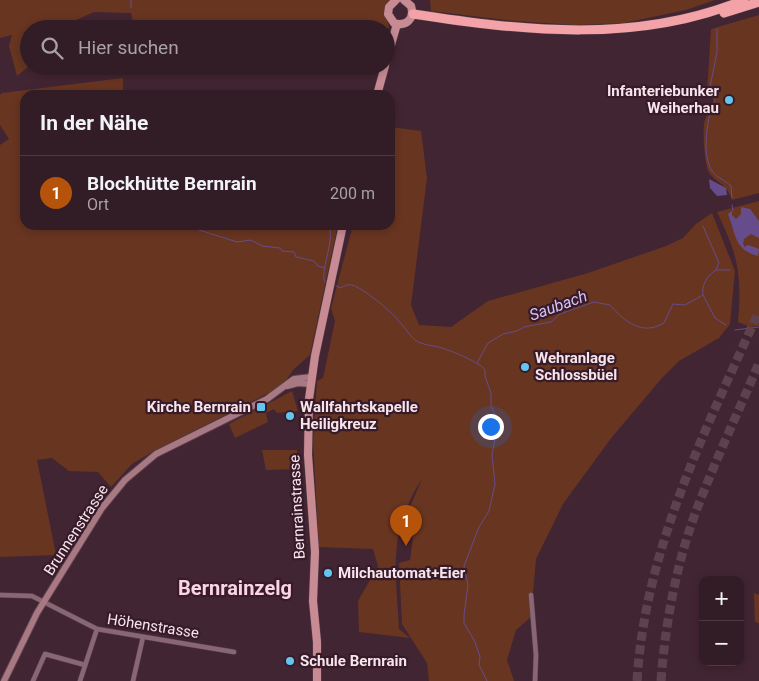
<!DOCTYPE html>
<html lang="de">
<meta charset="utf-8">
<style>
:root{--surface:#321c26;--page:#3a252e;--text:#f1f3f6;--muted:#a8a1a7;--line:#4d3a43;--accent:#b45309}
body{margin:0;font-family:Roboto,sans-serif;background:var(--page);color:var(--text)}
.controls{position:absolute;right:15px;bottom:15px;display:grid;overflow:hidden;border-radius:10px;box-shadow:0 2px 8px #0003}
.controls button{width:45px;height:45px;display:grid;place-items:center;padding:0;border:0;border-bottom:1px solid var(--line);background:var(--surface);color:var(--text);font:25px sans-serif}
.you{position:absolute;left:490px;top:426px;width:18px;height:18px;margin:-12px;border:4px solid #fff;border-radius:50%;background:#1a73e8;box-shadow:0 0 0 8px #1a73e833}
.badge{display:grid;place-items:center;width:32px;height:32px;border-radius:50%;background:var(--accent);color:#fff;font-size:16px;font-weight:700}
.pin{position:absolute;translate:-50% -41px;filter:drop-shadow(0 1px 2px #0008)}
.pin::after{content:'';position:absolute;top:26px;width:18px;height:15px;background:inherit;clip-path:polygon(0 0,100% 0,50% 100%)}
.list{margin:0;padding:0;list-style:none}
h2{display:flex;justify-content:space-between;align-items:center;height:65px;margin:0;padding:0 20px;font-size:21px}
h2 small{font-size:16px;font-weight:400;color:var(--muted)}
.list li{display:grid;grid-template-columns:32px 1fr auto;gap:15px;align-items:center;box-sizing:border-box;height:75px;padding:0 20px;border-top:1px solid var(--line)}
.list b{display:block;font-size:19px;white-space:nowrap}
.list p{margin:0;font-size:16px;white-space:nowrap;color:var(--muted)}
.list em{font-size:16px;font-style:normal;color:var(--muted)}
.icon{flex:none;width:28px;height:28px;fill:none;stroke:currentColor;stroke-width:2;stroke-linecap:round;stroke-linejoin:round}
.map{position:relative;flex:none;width:759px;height:681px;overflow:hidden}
.search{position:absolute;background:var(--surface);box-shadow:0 2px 8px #0003;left:20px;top:20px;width:375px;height:55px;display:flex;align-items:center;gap:12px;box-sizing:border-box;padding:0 18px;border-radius:28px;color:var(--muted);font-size:19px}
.panel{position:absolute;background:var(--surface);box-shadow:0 2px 8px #0003;left:20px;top:90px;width:375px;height:140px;border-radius:15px}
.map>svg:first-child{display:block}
.green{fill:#683521}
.water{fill:#674c8b}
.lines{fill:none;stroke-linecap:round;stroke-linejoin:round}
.stream{stroke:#674c8b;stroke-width:1}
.motorway-tunnel{stroke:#5d424e;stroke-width:9;stroke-dasharray:9 4.5;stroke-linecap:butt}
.minor-casing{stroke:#59414c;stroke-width:5.5}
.secondary-casing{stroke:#59414c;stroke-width:8}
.primary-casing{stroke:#59414c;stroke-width:9}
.motorway-casing{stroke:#59414c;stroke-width:10}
.minor{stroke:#886674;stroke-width:4.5}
.secondary{stroke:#a87883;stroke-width:6}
.primary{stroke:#c88b93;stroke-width:8}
.motorway{stroke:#f3a3a7;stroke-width:9}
.poi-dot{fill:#64c5ee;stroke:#371b28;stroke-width:2}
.labels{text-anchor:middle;stroke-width:4.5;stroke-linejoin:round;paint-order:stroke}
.poi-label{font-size:15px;font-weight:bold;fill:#f8e5ec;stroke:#371b28;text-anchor:start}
.street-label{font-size:15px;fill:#f8e5ec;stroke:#371b28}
.water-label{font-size:16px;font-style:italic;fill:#d7c2f9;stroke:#371b28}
.district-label{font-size:20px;font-weight:bold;fill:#fbd4e4;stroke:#371b28}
</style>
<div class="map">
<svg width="759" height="681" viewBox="0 0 759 681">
<rect width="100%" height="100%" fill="#422532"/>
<g class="green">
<path d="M0,0H391L387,18L389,28L284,21L133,22L131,13L94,12L74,21L39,29H29V31L18,34L29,32V66L17,76L9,46L12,35L0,38Z"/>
<path d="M430,0H715L686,10L624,23L576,25L515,21L431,11Z"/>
<path d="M759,15V193L732,200C727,184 718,184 710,174C704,166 703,133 704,123C706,116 711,108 715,101L707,93L711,29Z"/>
<path d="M75,21L68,29H42Z"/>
<path d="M123,78V95H25V225H338L310,355L294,369L282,386L154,451L132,464L111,487L98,472L69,471L52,458L37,460L56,555L0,557V145L9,139L0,125V95L2,93Z"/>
<path d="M390,127L421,131L427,178L411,305L419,325L451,327L488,301L588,273L666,246L683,238L696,224L712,213L735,271L730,324L719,338L679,361L662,378L612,437L563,504L536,559L531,617L516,630L507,660L514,681H429L427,663L402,624L399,563L410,560L413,538L401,528L422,479C387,533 396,569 399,629L410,638L359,632L358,601L378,566L373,549L319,547L313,441L317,381L323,378L335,321L331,308L353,225H390Z"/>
<path d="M759,201V326L750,327L738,322C742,274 738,255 717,212Z"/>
<path d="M292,391L298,411L277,413L274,409L266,413L268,422L235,438L229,424Z"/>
<path d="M262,450H297L298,469L266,470Z"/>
<path d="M754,593L759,595V623L755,622Z"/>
</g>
<g class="water">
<path d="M709,179L726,188L727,195L717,196L710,188Z"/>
<path d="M741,207L750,209L759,221V238L751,234L744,239L743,244L745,247L748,245L759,249L758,256C734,250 736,234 728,214L732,211V215L736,219L741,214Z"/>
</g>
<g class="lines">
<g class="stream">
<path d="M131,0V8"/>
<path d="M712,94L710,87L717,52V29"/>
<path d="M716,97C707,115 701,154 712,171C717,178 725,180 731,186L732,198"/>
<path d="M732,205L733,211"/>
<path d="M147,225L192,229"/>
<path d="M199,230L237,242L251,240L262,246L280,248L282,251L294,252L296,257C303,258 308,260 314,261L318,266L325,268"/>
<path d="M716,270H730"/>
<path d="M325,282C319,272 335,243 329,225"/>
<path d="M336,286L341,288C344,286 348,284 352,285C363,288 391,311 398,320C404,326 409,335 415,340C423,346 436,345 445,349C454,352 481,363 485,370V376L491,393V406L498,421L492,455L495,484L489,511L479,527L464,566L468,585L464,615V623L475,642L480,657L479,665L487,681"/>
<path d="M703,295C701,285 708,275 716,270L719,263L703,226"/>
<path d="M735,330L759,327"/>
<path d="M477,363L488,343L503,334L517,331L524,327L551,322L560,314L594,302L610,305C625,322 642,336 664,323L673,304L685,305L703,295L715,318L726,325"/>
</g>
<g class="motorway-tunnel">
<path d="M637,681C645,549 706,429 759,311"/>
<path d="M661,681C665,625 676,566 695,514C714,463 738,413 759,363"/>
</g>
<g class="minor-casing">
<g id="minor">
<path d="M0,595L32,596L97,629L234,652"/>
<path d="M531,595L536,655L535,681"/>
<path d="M33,681L45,654L85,665"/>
<path d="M80,681L97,629"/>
<path d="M133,681L143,637"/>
</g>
</g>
<g class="secondary-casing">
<g id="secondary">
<path d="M287,386L298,383L310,384"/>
<path d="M4,681L37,613L102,508L125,480L156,454L267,399L294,379L311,377"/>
</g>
</g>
<g class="primary-casing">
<g id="primary">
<path d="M396,0L389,7L388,14L394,23C406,27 415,19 411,6L404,0"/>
<path d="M386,62L397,24"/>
<path d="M377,95L385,66"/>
<path d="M317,681V642L313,601L315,552L308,455L309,399L315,356L343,225"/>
</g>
</g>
<g class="motorway-casing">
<g id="motorway">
<path d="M724,13L759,2"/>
<path d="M413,14C524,31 637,44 744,0"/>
</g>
</g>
<use href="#minor" class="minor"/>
<use href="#secondary" class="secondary"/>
<use href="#primary" class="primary"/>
<use href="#motorway" class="motorway"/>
</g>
<g class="poi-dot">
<circle cx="729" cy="100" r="5"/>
<circle cx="525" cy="367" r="5"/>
<rect x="256" y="402" width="10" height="10" rx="2.5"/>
<circle cx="290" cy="416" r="5"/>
<circle cx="328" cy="573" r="5"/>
<circle cx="290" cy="661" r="5"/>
</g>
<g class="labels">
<g class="poi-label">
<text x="719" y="96" text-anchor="end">Infanteriebunker<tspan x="719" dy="17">Weiherhau</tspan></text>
<text x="535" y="363">Wehranlage<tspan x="535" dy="17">Schlossbüel</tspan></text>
<text x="251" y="412" text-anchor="end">Kirche Bernrain</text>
<text x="300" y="412">Wallfahrtskapelle<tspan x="300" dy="17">Heiligkreuz</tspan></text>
<text x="338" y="578">Milchautomat+Eier</text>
<text x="300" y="666">Schule Bernrain</text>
</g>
<g class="street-label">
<text transform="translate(297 507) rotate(-93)" y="5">Bernrainstrasse</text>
<text transform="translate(76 530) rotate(-57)" y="5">Brunnenstrasse</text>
<text transform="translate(153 626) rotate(9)" y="5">Höhenstrasse</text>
</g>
<g class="water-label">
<text transform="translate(558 305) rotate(-20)" y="6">Saubach</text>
</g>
<g class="district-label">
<text x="235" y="595">Bernrainzelg</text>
</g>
</g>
</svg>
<div class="controls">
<button>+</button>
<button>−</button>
</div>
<div class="you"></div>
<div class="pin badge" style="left:406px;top:546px">1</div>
<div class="search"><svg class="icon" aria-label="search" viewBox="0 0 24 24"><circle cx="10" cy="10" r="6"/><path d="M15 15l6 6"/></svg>Hier suchen</div>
<section class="panel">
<h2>In der Nähe<small></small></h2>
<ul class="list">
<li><span class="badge">1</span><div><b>Blockhütte Bernrain</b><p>Ort</p></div><em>200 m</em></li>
</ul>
</section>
</div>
